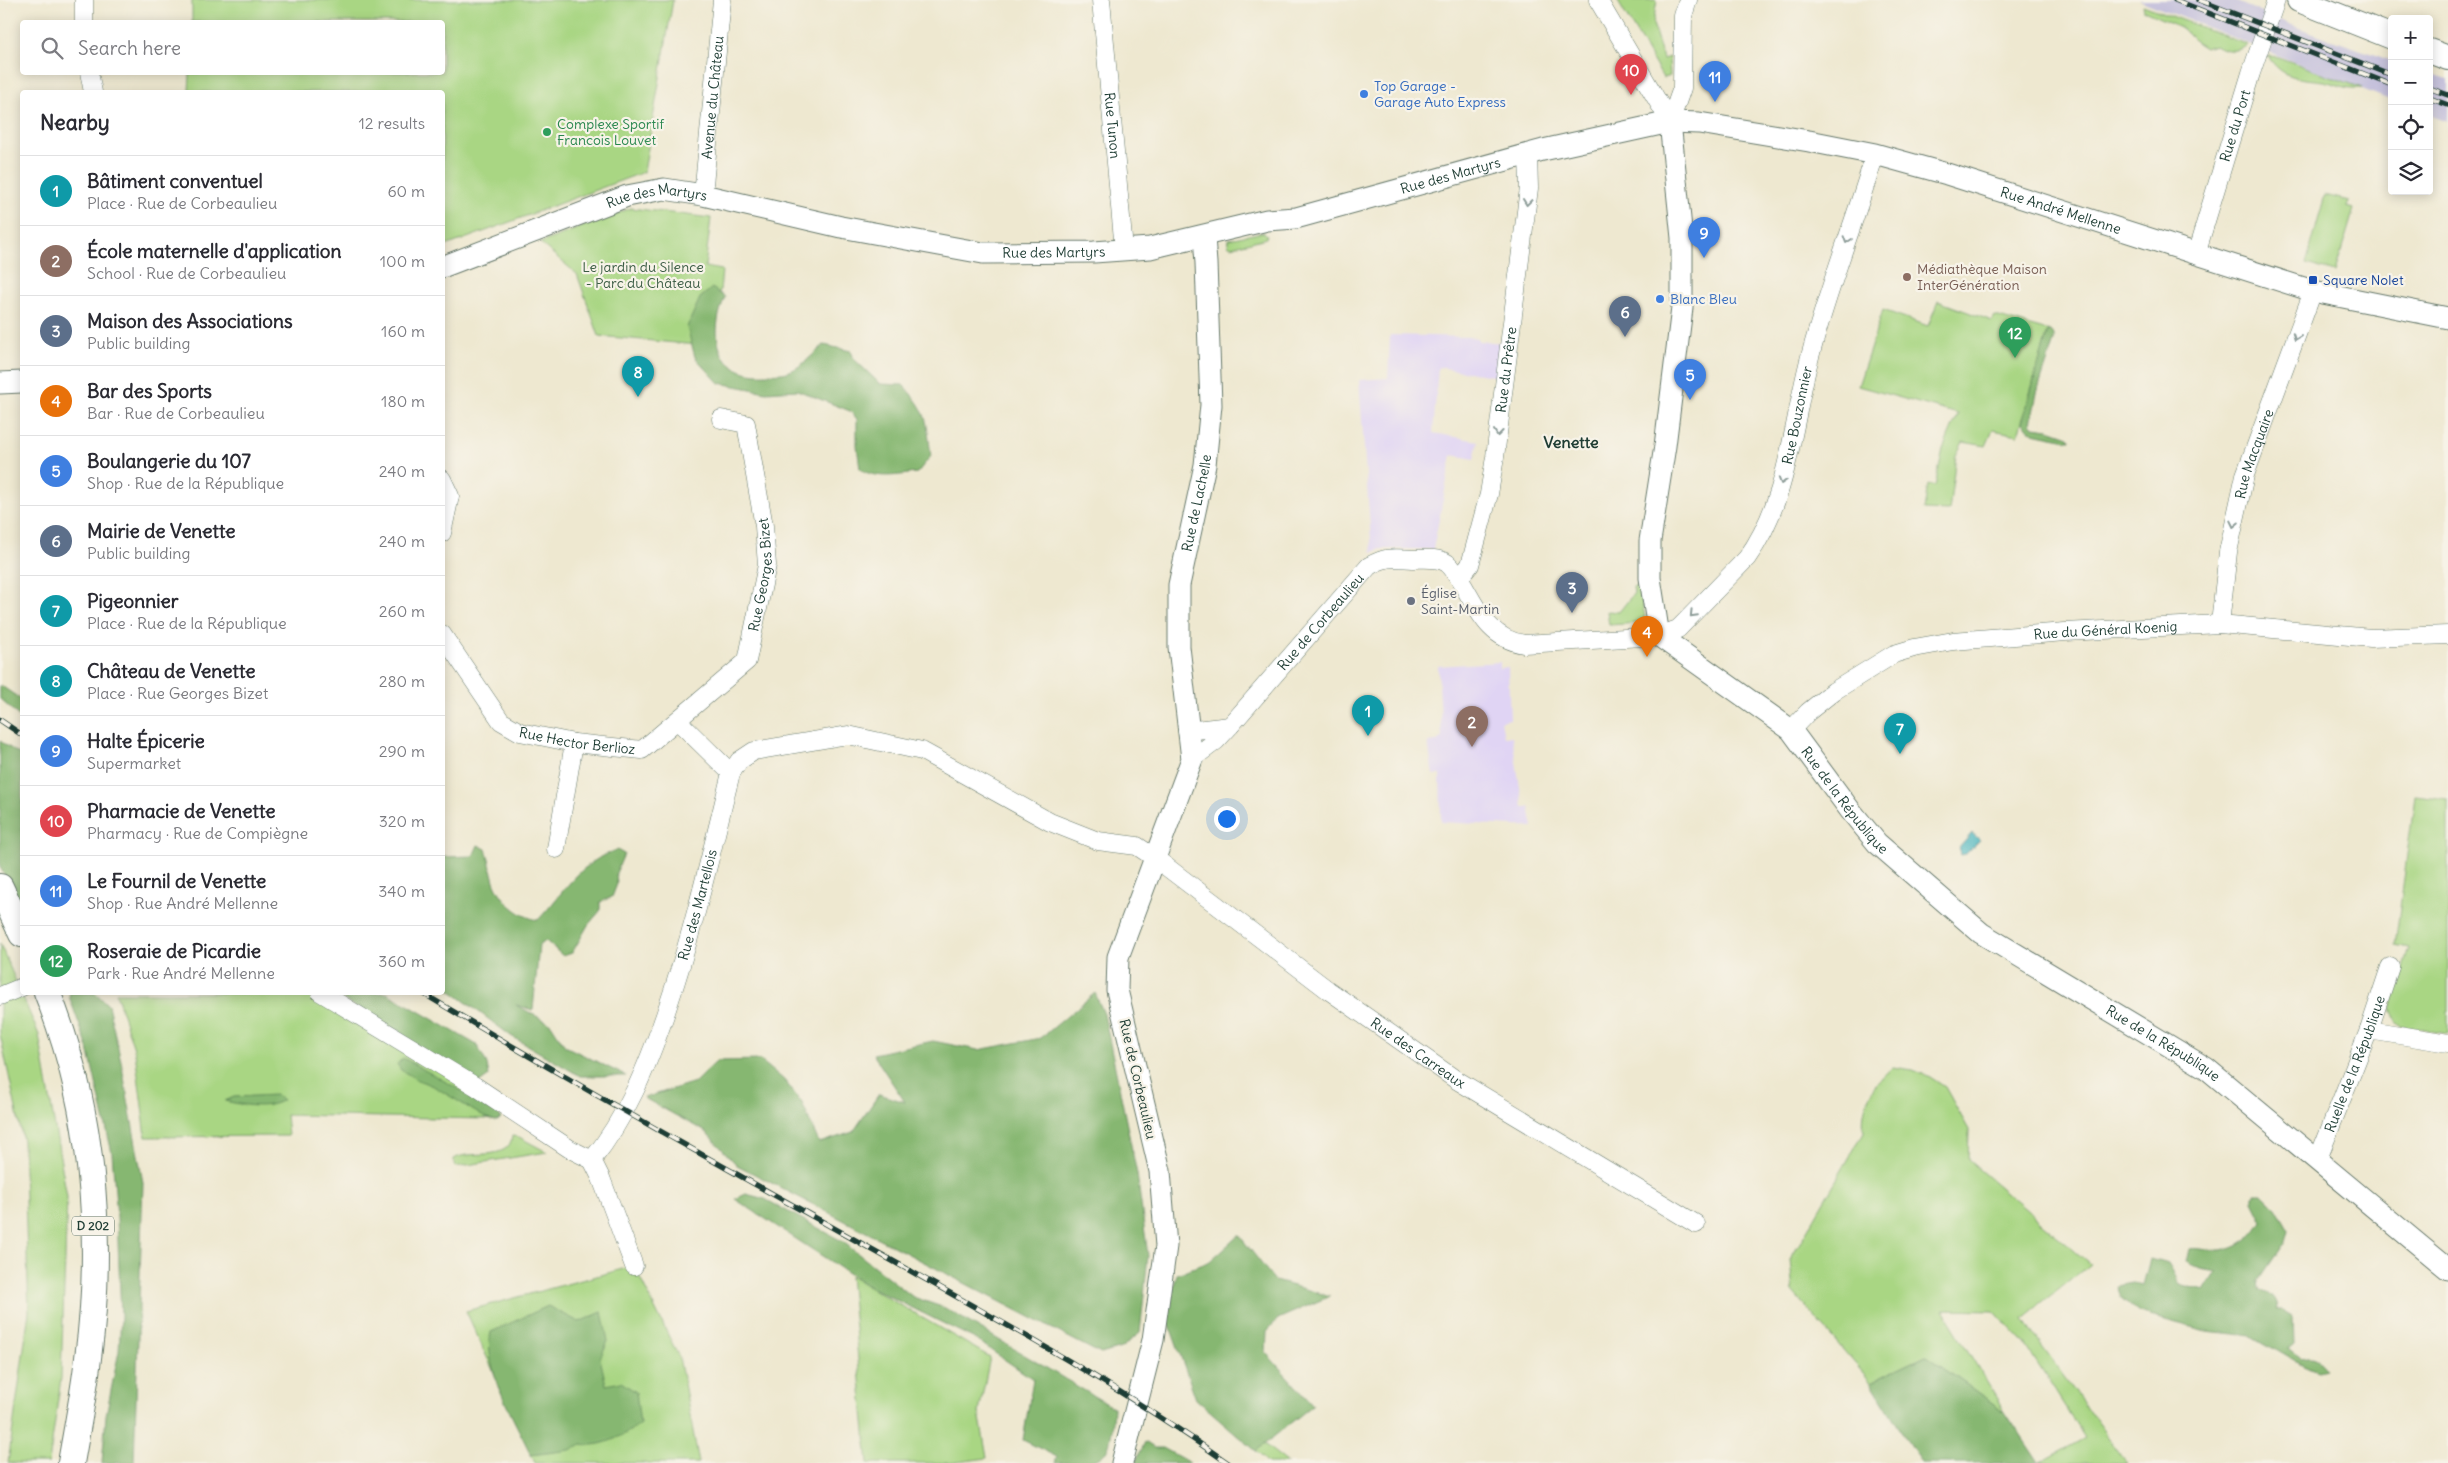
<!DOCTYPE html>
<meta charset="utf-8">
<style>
:root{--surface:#fff;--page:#f2f2f3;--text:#2b2b33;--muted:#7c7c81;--line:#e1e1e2;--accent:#0b8043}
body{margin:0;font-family:Delius,sans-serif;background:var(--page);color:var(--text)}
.controls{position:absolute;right:15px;top:15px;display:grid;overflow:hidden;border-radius:5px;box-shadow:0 2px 12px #0003}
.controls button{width:45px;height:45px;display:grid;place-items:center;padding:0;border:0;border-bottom:1px solid var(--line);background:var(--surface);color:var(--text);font:25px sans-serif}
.you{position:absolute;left:1226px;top:818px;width:18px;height:18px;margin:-12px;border:4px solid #fff;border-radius:50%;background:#1a73e8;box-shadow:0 0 0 8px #1a73e833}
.badge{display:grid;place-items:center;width:32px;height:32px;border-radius:50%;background:var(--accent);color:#fff;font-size:16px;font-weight:700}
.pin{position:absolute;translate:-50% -41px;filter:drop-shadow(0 1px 2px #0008)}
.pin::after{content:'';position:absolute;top:26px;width:18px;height:15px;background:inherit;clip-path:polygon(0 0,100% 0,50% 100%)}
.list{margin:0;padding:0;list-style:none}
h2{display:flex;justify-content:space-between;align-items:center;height:65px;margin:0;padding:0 20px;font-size:21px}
h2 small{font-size:16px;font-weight:400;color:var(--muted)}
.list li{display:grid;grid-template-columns:32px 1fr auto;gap:15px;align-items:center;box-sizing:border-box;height:70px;padding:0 20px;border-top:1px solid var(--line)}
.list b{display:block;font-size:19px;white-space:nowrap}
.list p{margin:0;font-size:16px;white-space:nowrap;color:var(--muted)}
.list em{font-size:16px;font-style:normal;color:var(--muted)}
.icon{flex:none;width:28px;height:28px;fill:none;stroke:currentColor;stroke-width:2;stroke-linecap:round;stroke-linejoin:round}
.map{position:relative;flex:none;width:2448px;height:1463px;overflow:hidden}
.search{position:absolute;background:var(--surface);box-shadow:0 2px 12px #0003;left:20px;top:20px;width:425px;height:55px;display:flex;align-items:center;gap:12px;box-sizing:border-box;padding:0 18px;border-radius:5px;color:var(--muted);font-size:19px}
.panel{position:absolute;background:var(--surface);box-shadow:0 2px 12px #0003;left:20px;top:90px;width:425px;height:905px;border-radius:5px}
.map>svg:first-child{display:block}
.built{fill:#e0d4f4}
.industrial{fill:#c4c0db}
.green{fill:#a9d683;stroke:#648a5c}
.forest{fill:#86b771;stroke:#527a52}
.water{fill:#42b2bc;stroke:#307878}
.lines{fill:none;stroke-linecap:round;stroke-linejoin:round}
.minor-casing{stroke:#67796b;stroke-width:19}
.tertiary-casing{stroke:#67796b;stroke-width:23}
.secondary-casing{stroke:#67796b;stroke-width:26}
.primary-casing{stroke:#67796b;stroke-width:28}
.minor{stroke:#fff;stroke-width:18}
.tertiary{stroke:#fff;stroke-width:21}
.secondary{stroke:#fff;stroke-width:24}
.primary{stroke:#fff;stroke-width:26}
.rail-casing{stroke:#1f3d34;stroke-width:5.5}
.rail{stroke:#f7f3e8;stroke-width:4;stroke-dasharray:11;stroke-linecap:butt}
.oneway{stroke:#8f9e9a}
.shop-dot{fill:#3f7fe0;stroke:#f7f3e8;stroke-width:2}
.leisure-dot{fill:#2e9e5b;stroke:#f7f3e8;stroke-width:2}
.education-dot{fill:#8d6e63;stroke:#f7f3e8;stroke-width:2}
.transit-dot{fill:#1a4fb4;stroke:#f7f3e8;stroke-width:2}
.worship-dot{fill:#6b7280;stroke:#f7f3e8;stroke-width:2}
.labels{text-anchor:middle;stroke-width:4.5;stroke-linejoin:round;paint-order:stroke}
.shield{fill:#f7f3e8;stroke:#60746a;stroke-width:1}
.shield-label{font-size:12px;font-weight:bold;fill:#1f3d34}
.shop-label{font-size:14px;fill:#366cbe;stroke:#f7f3e8;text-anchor:start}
.street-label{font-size:14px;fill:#1f3d34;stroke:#f7f3e8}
.leisure-label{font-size:14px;fill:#27864d;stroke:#f7f3e8;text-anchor:start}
.park-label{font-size:14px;fill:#3b5c44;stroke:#f7f3e8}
.education-label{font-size:14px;fill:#785e54;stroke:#f7f3e8;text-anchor:start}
.transit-label{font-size:14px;fill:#164399;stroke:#f7f3e8;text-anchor:start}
.worship-label{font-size:14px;fill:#5b616d;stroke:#f7f3e8;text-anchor:start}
.quarter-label{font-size:16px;font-weight:bold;fill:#1f3d34;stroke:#f7f3e8}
</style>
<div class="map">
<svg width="2448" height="1463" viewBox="0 0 2448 1463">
<rect width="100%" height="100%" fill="#f7f3e8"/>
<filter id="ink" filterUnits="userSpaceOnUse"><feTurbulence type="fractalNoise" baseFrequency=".02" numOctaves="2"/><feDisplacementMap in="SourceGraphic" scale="10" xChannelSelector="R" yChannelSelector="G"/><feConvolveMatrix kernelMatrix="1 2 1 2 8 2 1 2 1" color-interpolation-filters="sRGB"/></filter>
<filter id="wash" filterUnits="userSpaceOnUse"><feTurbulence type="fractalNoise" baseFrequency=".0096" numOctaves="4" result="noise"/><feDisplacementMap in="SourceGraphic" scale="20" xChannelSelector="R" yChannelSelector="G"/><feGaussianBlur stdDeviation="1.12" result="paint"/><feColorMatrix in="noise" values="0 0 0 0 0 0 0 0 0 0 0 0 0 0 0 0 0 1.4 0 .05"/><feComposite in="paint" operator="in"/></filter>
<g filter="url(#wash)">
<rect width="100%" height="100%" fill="#eee8d0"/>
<g class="built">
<path d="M1390,335L1468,337L1478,338V341L1504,343L1499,377L1438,367L1433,433L1478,441L1474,459L1452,455L1433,549H1379L1372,553L1359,380L1388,378Z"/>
<path d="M1500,662V668L1508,667L1510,719L1501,721L1504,737L1512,736L1523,807H1529L1533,827L1441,822L1440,774L1433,775L1428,742L1438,741L1439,739L1442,738L1438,666Z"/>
</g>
<g class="industrial">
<path d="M2139,0H2232L2299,28L2392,61V101Z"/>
<path d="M2429,74L2448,80V121L2429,114Z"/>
</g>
<g class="green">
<path d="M192,0H673L644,172L443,247L442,92H189L190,73L442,72V22H192Z"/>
<path d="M1617,0H1657L1653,24L1663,59L1669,57L1670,76L1663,78Z"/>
<path d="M2143,5L2248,45C2238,52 2226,52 2215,45L2205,48L2197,43L2182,28L2144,11Z"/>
<path d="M2268,56L2278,57L2362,88C2343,89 2339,84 2323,81C2299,78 2282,79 2268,56Z"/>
<path d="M2325,195L2349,201L2347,207L2354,209L2335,272L2306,264Z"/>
<path d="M631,208L711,218L705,267L722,270L720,291L715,298L709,346L599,336L577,274L540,243Z"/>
<path d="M1263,232L1267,235L1266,238L1231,247L1228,245L1229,239Z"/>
<path d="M1938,301L1992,321L1995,316L2048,331L2018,435L1993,430L1986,446L1963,442L1956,455L1949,511L1924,510L1928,484L1935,486L1943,449L1958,414L1858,386L1883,310L1928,326Z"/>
<path d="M1639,586L1645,617L1640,623L1609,625L1607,611L1619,612L1634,593L1633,587Z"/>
<path d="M2415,796L2448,800V1034L2400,1026L2396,1022L2391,1009L2409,948L2395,945Z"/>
<path d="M0,944L39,1035L67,1197L61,1378L49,1463H8L29,1312L23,1141L0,1034Z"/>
<path d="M116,993H320L467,1089L465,1100L498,1121L486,1119L286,1115L288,1136L146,1137L135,1052Z"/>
<path d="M1893,1067L1913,1070L1930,1077L1945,1087L1969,1130L1968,1160L2090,1264L2024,1318L2040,1344L2127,1463H2040L2085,1438L2025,1344L1994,1311L1943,1310L2005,1412L1926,1356L1871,1382L1793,1292L1790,1260L1864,1132C1860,1104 1873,1084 1893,1067Z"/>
<path d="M512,1136L519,1137L547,1152L455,1167L454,1159C468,1149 510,1163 512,1136Z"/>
<path d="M634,1266L679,1357L699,1463H535L466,1311Z"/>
<path d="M850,1276L990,1357L979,1412L987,1458L950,1463H868Z"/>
<path d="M1264,1444L1288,1463H1268L1256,1451Z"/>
</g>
<g class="forest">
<path d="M712,288L725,297C708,336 717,377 767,374C774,373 783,374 790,371C802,367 814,353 824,345L851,351L854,359L880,384L903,385C929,413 926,419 931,456L917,473C898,475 877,480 860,469L857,445V419L850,411L797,390L766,392L719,383L695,357L687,327L700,298Z"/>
<path d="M2048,331L2054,335V341L2037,393L2031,423L2034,427L2049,429L2069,436L2070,440C2066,440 2037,434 2034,433C2029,431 2026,425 2022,422Z"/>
<path d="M0,685L22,700V719L0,699Z"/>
<path d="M0,741L22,756V907L0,867Z"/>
<path d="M478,845L486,849C490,860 491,871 494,881C500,899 519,917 538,920C564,893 578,863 617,850L624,854L616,873L617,884L612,897L600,902V911L588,925L572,953L563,956L546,941L539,945L533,1010L516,1005L551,1024L565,1046L626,1076H580L511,1036L443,985V857L473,856Z"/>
<path d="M69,993H96L108,1005L121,1061L143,1183L134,1463H102L106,1415L119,1351L121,1316L117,1217L112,1153L88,1048L70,999Z"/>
<path d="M334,993H387L477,1045L487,1064L489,1076L475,1086Z"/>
<path d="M1095,993L1104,1014L1137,1174L1148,1256L1140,1333L1121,1348L1101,1354L737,1165L706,1132L644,1098L695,1082L717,1061L760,1060L784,1080L802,1103L819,1143L853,1132L879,1094L905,1102L873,1054L933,1041L978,1050L1041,1038Z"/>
<path d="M403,1058L496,1110L501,1119L495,1121L484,1117L435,1087L416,1079L401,1070L397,1064Z"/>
<path d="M276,1095L283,1100C268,1110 242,1105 225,1101L234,1097Z"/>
<path d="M746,1194L765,1199L842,1241L913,1297L945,1308L1114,1408C1110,1460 1108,1463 1055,1463L1057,1457L1023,1440L1033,1379L973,1338L868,1286L735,1199Z"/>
<path d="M2256,1194H2263L2276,1207L2289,1230L2286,1241L2259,1281L2260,1288C2269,1295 2277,1298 2277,1311H2283L2293,1317L2294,1343L2288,1348L2300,1358C2314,1355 2317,1358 2326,1369L2318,1371L2293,1360L2252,1336L2206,1331L2139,1313L2120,1297L2116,1286L2133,1283L2143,1285L2150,1259L2168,1264L2180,1284L2205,1291L2217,1272L2201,1269L2186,1262L2189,1249C2200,1247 2210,1252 2220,1251C2240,1249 2254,1237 2263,1221L2253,1201V1196Z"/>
<path d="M1239,1235L1275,1281L1330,1296L1278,1319L1267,1331L1266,1353L1313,1405L1256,1451L1196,1399L1166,1315L1177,1274L1210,1261Z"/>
<path d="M548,1306L579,1322L602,1312L608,1341L600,1358L606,1385L621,1382L636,1392L640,1424C626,1434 601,1449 582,1444L570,1450L531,1455C516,1422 482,1368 491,1332Z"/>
<path d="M1926,1356L2005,1412L2039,1463H1921L1871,1382Z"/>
<path d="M1145,1442L1154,1448H1163L1190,1463H1135Z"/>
</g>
<path class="water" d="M1972,833L1980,840L1966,854L1961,855L1959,848Z"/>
</g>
<g filter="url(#ink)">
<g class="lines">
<g class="minor-casing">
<g id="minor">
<path d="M84,0V22"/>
<path id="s1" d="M1101,0L1124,250"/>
<path d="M1598,0L1670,122"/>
<path d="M89,72L93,92"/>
<path d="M1670,122L1682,88L1683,16L1688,0"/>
<path id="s2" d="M703,195L722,0"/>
<path id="s3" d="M2196,254L2251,73L2276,0"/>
<path d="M442,479L450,496L442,533"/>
<path id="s4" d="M1459,578L1470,565L1489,494L1495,457L1529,188L1528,154"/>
<path id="s5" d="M2220,624L2228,552L2245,475L2313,291"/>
<path id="s6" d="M442,634L501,721L520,732L574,743L642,750L747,661L767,565L764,526L746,424L721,419"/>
<path d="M678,721L731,773"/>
<path id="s7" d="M1230,726L1369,566C1388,556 1392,558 1413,559C1423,559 1438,557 1447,563C1453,568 1459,578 1463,585C1479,612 1490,639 1524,644L1659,636L1678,629L1747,558C1790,498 1792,421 1811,353C1829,286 1855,221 1875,154"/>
<path id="s8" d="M1791,730L1808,712L1834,691L1894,654L1914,648L1953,641L2065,632L2220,624L2371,638L2448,635"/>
<path d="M1187,731L1230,726L1216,741L1192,759"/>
<path d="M556,849L574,743"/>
<path id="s9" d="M320,992L475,1086L570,1149L592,1160C627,1116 647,1067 665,1015C692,936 711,854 731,773L739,761L754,751L848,735L922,751L1050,822L1098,841L1137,846L1155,858L1328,990L1455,1079L1696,1224"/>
<path d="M0,996L22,987"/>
<path d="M2369,1030L2448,1043"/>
<path id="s10" d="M2318,1159L2369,1030L2390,967"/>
<path d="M592,1160L601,1178L634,1266"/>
</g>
</g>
<g class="tertiary-casing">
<g id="tertiary">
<path id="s11" d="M1670,122L1682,238V308L1665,446L1650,541V578L1659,636L1791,730L1850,810L1877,843L1981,933L2206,1068L2448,1269"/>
<path id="s12" d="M442,267L627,196L664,189L703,195L841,227L983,253L1094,252L1150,248L1267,220L1296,218L1543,150L1670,122L1699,123L1809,141L1875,154L1947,174L2313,291L2448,318"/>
<path d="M0,383L22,382"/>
<path id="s13" d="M1122,1463L1153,1340L1166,1246L1160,1171L1117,990L1118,957L1192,759L1179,647V585L1205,465L1211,405L1206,263L1204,237"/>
</g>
</g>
<g class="secondary-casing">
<g id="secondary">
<path d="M2299,0L2392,37"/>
<path d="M2429,51L2448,58"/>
</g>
</g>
<g class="primary-casing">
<g id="primary">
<path d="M0,887L22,934"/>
<path d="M47,992C93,1106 104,1237 88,1358C84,1393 77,1428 71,1463"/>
</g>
</g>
<use href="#minor" class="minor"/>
<use href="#tertiary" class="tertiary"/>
<use href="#secondary" class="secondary"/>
<use href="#primary" class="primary"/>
<g class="rail-casing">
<g id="rail">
<path d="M2175,0L2392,85"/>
<path d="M2199,0L2392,75"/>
<path d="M2429,88L2448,95"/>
<path d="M2429,98L2448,105"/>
<path d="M0,720L22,735"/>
<path d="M421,992C573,1084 728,1169 882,1255C1000,1321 1118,1385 1228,1463"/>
</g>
</g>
<use href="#rail" class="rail"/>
</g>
<defs><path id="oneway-chevron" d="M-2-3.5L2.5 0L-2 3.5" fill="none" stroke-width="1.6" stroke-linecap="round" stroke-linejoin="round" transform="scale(1.25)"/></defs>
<g class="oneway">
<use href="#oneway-chevron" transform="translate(1527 202) rotate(97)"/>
<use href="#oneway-chevron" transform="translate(1847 240) rotate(108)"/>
<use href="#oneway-chevron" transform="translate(2296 337) rotate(110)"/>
<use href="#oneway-chevron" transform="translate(1498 433) rotate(97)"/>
<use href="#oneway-chevron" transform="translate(1782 481) rotate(107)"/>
<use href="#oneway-chevron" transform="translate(2234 524) rotate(102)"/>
<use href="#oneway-chevron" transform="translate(1693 614) rotate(134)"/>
</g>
</g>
<g class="shop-dot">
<circle cx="1364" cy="94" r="5"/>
<circle cx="1660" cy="299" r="5"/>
</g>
<circle class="leisure-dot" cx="547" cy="132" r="5"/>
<circle class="education-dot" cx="1907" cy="277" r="5"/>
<rect class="transit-dot" x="2308" y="275" width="10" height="10" rx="2.5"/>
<circle class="worship-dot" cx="1411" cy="601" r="5"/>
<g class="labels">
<rect class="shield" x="72" y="1216.5" width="42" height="19" rx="4"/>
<g class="shield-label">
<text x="93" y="1230">D 202</text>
</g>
<g class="shop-label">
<text x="1374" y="91">Top Garage -<tspan x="1374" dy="16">Garage Auto Express</tspan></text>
<text x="1670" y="304">Blanc Bleu</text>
</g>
<g class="street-label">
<text dy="5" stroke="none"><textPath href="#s2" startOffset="98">Avenue du Château</textPath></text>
<text dy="5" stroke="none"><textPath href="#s1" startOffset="126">Rue Tunon</textPath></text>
<text dy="5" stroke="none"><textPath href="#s3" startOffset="134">Rue du Port</textPath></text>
<text dy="5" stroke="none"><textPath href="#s12" startOffset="1038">Rue des Martyrs</textPath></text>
<text dy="5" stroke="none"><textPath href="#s12" startOffset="228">Rue des Martyrs</textPath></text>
<text dy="5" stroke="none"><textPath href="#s12" startOffset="1666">Rue André Mellenne</textPath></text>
<text dy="5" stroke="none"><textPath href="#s12" startOffset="632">Rue des Martyrs</textPath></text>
<text dy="5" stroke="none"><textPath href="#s4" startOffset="216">Rue du Prêtre</textPath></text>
<text dy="5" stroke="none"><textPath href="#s7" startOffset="815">Rue Bouzonnier</textPath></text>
<text dy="5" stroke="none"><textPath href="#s5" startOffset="174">Rue Macquaire</textPath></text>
<text dy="5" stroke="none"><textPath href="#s13" startOffset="986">Rue de Lachelle</textPath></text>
<text dy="5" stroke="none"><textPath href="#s6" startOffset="476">Rue Georges Bizet</textPath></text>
<text dy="5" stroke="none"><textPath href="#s7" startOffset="138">Rue de Corbeaulieu</textPath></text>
<text dy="5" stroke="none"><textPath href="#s8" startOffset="342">Rue du Général Koenig</textPath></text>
<text dy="5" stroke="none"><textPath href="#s6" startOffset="185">Rue Hector Berlioz</textPath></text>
<text dy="5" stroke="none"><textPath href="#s11" startOffset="768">Rue de la République</textPath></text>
<text dy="5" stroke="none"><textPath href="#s9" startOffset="598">Rue des Martellois</textPath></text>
<text dy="5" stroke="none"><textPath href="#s11" startOffset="1172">Rue de la République</textPath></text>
<text dy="5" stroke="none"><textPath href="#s9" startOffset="1524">Rue des Carreaux</textPath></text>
<text dy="5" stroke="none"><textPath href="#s10" startOffset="102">Ruelle de la République</textPath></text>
<text transform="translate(1138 1079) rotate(77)" y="5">Rue de Corbeaulieu</text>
</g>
<g class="leisure-label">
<text x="557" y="129">Complexe Sportif<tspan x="557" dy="16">Francois Louvet</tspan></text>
</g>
<g class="park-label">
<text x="643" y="272">Le jardin du Silence<tspan x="643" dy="16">- Parc du Château</tspan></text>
</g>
<g class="education-label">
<text x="1917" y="274">Médiathèque Maison<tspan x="1917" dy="16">InterGénération</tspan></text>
</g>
<g class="transit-label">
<text x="2323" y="285">Square Nolet</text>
</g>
<g class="worship-label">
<text x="1421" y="598">Église<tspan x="1421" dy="16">Saint-Martin</tspan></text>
</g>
<g class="quarter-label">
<text x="1571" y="448">Venette</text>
</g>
</g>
</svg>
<div class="controls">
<button>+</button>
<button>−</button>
<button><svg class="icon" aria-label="locate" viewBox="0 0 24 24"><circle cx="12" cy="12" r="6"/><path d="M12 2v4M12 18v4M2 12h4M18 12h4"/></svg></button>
<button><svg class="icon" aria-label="layers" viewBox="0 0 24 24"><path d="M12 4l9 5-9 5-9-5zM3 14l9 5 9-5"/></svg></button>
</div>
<div class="you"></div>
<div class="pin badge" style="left:1368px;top:736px;background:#0f9aa8">1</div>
<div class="pin badge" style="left:1472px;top:747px;background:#8d6e63">2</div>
<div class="pin badge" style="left:1572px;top:613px;background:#5c6f8a">3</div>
<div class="pin badge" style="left:1647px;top:657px;background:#e8710a">4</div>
<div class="pin badge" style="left:1690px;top:400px;background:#3f7fe0">5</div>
<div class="pin badge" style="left:1625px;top:337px;background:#5c6f8a">6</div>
<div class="pin badge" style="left:1900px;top:754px;background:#0f9aa8">7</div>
<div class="pin badge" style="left:638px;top:397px;background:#0f9aa8">8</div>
<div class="pin badge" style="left:1704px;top:258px;background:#3f7fe0">9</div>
<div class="pin badge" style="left:1631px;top:95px;background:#e0444e">10</div>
<div class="pin badge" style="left:1715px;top:102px;background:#3f7fe0">11</div>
<div class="pin badge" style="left:2015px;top:358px;background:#2e9e5b">12</div>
<div class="search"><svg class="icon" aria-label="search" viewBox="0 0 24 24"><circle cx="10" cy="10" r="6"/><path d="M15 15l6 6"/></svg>Search here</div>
<section class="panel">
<h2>Nearby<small>12 results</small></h2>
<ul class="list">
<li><span class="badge" style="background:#0f9aa8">1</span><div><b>Bâtiment conventuel</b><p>Place · Rue de Corbeaulieu</p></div><em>60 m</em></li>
<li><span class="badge" style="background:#8d6e63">2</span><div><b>École maternelle d'application</b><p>School · Rue de Corbeaulieu</p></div><em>100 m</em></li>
<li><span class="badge" style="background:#5c6f8a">3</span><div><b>Maison des Associations</b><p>Public building</p></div><em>160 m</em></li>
<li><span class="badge" style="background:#e8710a">4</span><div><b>Bar des Sports</b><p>Bar · Rue de Corbeaulieu</p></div><em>180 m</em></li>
<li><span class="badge" style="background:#3f7fe0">5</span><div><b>Boulangerie du 107</b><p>Shop · Rue de la République</p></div><em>240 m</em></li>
<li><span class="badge" style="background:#5c6f8a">6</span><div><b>Mairie de Venette</b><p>Public building</p></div><em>240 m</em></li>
<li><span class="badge" style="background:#0f9aa8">7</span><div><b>Pigeonnier</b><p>Place · Rue de la République</p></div><em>260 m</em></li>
<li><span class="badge" style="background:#0f9aa8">8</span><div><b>Château de Venette</b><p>Place · Rue Georges Bizet</p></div><em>280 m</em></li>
<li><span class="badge" style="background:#3f7fe0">9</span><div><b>Halte Épicerie</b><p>Supermarket</p></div><em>290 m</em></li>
<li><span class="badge" style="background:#e0444e">10</span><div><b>Pharmacie de Venette</b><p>Pharmacy · Rue de Compiègne</p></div><em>320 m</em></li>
<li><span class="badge" style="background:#3f7fe0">11</span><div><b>Le Fournil de Venette</b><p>Shop · Rue André Mellenne</p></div><em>340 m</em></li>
<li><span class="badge" style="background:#2e9e5b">12</span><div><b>Roseraie de Picardie</b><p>Park · Rue André Mellenne</p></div><em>360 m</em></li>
</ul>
</section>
</div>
